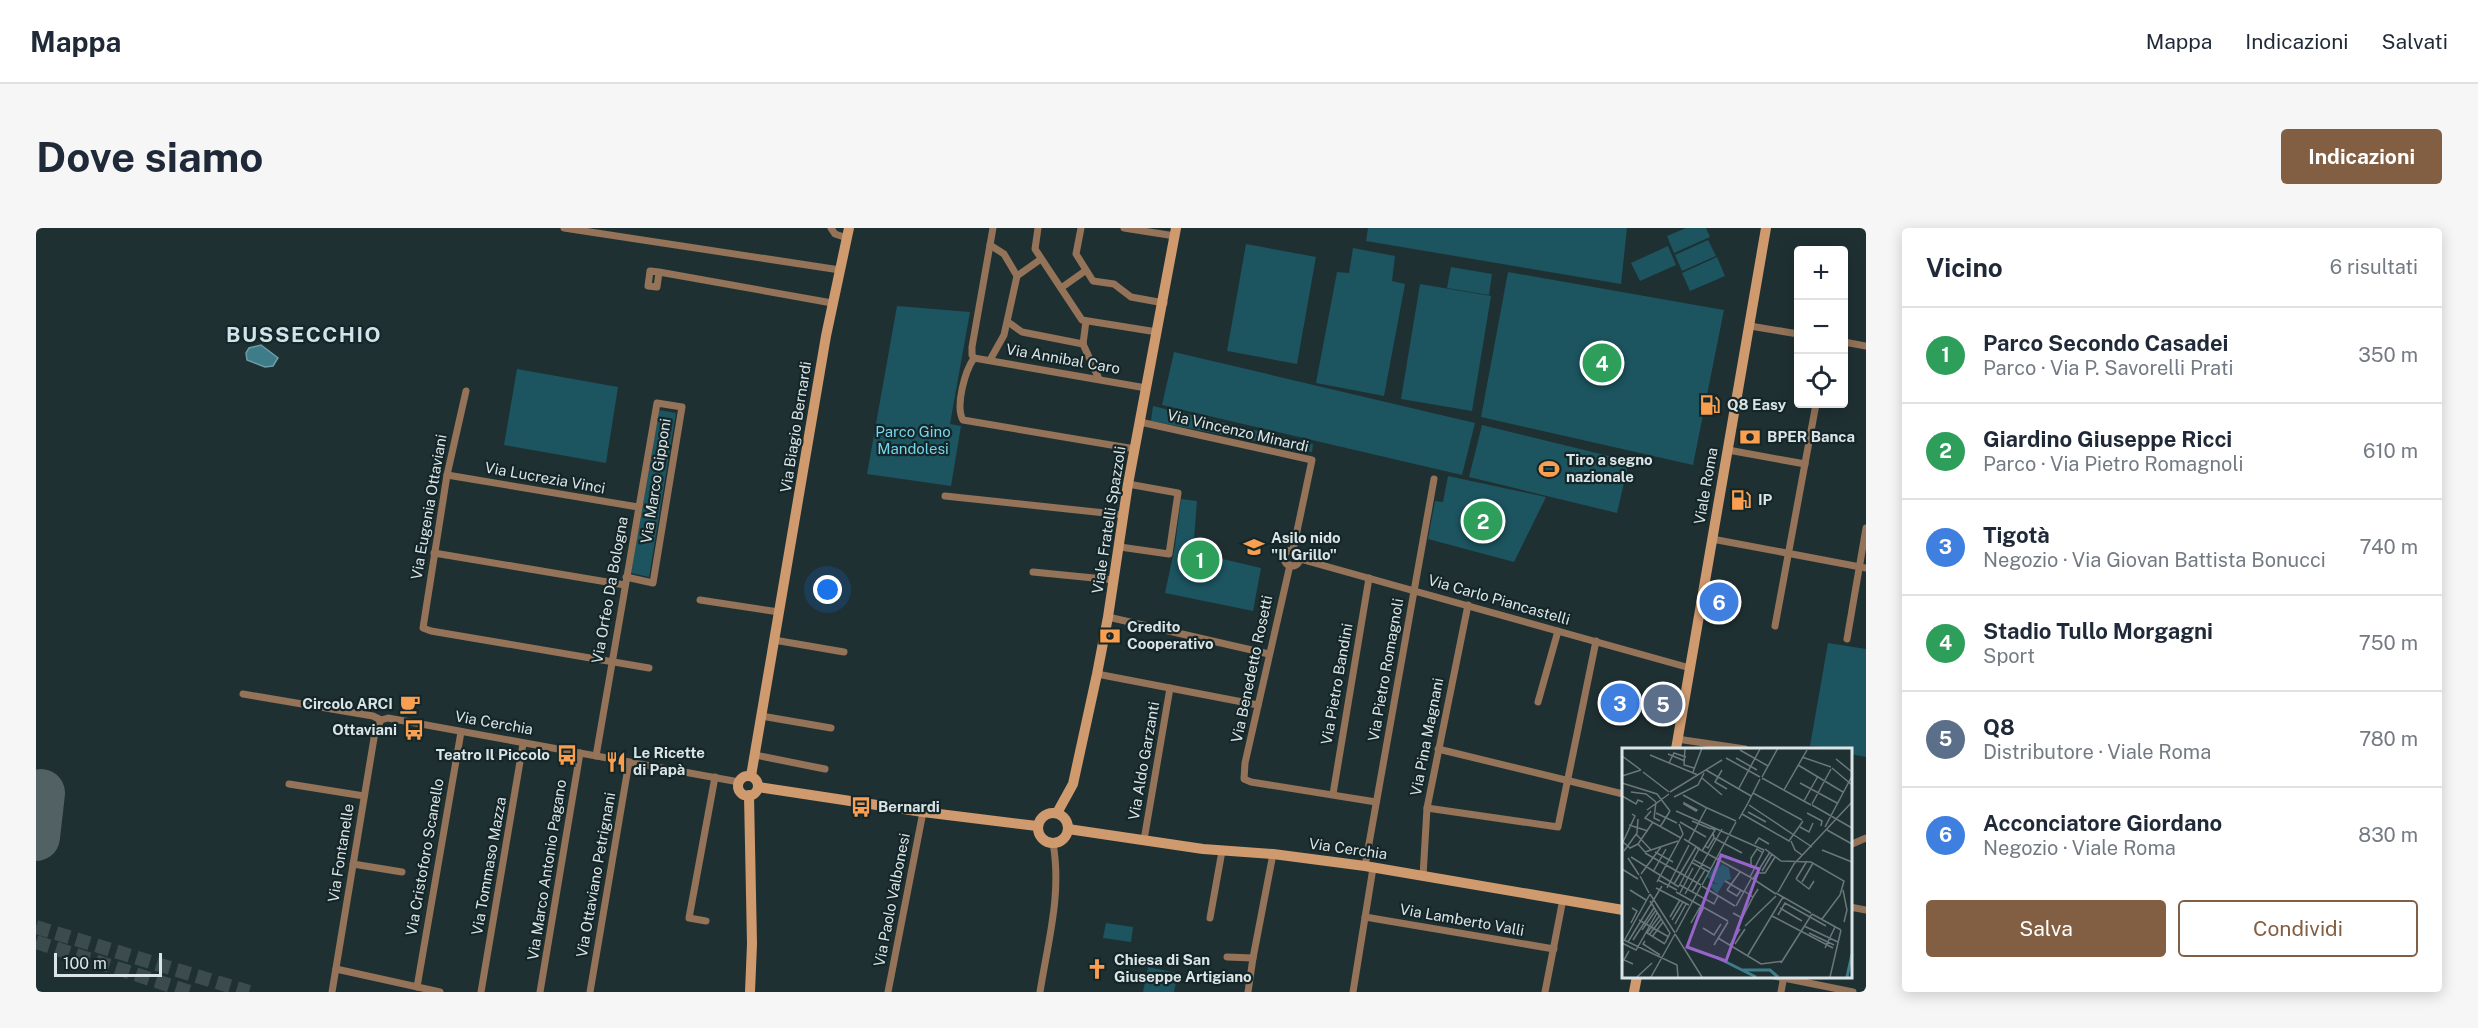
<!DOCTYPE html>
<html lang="it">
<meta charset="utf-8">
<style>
:root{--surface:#fff;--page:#f6f6f7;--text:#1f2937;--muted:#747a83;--line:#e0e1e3;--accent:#825e42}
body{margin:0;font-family:"Public Sans",sans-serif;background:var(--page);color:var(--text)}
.controls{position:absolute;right:18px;top:18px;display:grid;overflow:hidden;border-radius:6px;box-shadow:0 3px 15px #0003}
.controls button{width:54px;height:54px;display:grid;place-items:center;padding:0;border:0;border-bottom:2px solid var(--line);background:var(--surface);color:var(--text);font:30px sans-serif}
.scale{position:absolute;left:18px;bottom:15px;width:108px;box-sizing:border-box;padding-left:6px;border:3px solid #dbe5e7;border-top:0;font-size:16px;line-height:21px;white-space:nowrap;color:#dbe5e7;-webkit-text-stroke:4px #152629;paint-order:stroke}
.you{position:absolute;left:792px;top:362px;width:21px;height:21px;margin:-15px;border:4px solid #fff;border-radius:50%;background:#1a73e8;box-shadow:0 0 0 9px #1a73e833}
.badge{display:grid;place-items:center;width:39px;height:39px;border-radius:50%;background:var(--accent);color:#fff;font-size:20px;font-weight:700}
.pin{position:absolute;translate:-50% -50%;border:3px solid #fff;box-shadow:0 2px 6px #0006}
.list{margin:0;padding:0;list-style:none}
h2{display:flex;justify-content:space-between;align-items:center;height:78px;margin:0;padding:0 24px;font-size:26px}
h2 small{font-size:20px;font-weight:400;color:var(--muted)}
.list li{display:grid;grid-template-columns:39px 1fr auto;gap:18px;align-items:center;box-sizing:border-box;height:96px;padding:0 24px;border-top:2px solid var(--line)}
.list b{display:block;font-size:22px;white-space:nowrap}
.list p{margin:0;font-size:20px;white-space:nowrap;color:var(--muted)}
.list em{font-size:20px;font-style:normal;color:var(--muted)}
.actions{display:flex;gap:12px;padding:18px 24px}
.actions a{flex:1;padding:14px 0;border:2px solid var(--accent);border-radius:6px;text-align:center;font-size:21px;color:var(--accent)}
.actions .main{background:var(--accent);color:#fff}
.icon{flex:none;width:33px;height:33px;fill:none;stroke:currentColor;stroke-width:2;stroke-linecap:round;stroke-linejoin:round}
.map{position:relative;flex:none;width:1830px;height:764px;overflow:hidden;border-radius:6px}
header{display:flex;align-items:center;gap:36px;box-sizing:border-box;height:84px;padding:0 30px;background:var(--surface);border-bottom:2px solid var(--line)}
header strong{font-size:28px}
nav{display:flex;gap:33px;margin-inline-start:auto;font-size:21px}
.intro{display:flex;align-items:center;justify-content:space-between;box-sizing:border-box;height:144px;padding:0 36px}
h1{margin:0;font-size:42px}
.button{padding:15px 27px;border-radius:6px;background:var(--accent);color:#fff;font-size:21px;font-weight:700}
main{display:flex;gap:36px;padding:0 36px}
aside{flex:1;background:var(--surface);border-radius:6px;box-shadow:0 3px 15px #0003}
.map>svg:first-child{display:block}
.green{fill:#1c545f}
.water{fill:#3f7c8a;stroke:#6e9ca6;stroke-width:1.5}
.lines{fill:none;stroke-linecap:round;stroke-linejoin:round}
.runway{stroke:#526164;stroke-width:48}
.highway-tunnel{stroke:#3b4b4e;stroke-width:14;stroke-dasharray:14 7;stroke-linecap:butt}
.street{stroke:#947358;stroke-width:7}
.secondary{stroke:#d09a6f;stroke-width:10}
.labels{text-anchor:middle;stroke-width:4.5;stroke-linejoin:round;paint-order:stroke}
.street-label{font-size:15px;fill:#dbe5e7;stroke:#152629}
.poi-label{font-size:15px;font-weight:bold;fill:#dbe5e7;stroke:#152629;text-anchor:start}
.park-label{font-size:15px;fill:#74d5eb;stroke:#152629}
.district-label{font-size:21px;font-weight:bold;letter-spacing:1.5px;fill:#d0e4e9;stroke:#152629}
.inset-river{fill:none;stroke:#3f7c8a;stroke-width:3}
.inset-road{fill:none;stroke:#6a787b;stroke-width:1.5}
.view{fill:#9864cb;fill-opacity:0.15;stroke:#9864cb;stroke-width:3}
.inset-edge{fill:none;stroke:#dbe5e7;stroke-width:3}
</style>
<header>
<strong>Mappa</strong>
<nav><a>Mappa</a><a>Indicazioni</a><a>Salvati</a></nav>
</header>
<div class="intro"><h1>Dove siamo</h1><a class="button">Indicazioni</a></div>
<main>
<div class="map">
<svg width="1830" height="764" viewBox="0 0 1830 764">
<rect width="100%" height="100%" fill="#1f3033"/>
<g class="green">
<path d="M1332,0H1591L1585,56L1330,13Z"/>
<path d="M1650,0H1670L1674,9L1638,25L1631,8Z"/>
<path d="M1672,12L1680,28L1646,43L1639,27Z"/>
<path d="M1210,16L1280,29L1261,136L1191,123Z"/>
<path d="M1632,18L1640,37L1604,53L1595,35Z"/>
<path d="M1317,20L1359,28L1356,53L1369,56L1348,168L1280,155L1301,44L1313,45Z"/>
<path d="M1681,29L1689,48L1654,63L1646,45Z"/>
<path d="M1415,39L1456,46L1453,67L1411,60Z"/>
<path d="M1472,44L1688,82L1657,237L1445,189Z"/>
<path d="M1384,56L1455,68L1436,183L1365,171Z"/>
<path d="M861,78L934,84L914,196L925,198L915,258L831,246Z"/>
<path d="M1138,124L1439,195L1426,247L1126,177Z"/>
<path d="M481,141L582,159L570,235L468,217Z"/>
<path d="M1117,178L1277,216L1276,224L1115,193Z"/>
<path d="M623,182L640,185L613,349L595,345Z"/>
<path d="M1446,197L1593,233L1581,285L1433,249Z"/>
<path d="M1412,248L1510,269L1478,334L1392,311L1399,273L1407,274Z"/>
<path d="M1145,271L1161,273L1157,324L1225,340L1217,383L1129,365L1139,318Z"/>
<path d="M1792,415L1830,421V529L1814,526V521L1774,518Z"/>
<path d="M1070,695L1097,699L1095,714L1067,710Z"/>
<path d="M1112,739L1142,745L1138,764H1107Z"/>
</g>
<path class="water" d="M225,117L242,130L237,138L229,139L211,132L210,125L213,120Z"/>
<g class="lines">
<path class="runway" d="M0,609L5,565"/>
<g class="highway-tunnel">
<path d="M0,699L213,764"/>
<path d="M0,714L154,764"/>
</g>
<g class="street">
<path d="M528,0L804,42"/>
<path d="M795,0L799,6L811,10"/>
<path d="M1002,0L999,21L1046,92L1121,104"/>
<path d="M1045,0L1040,26L1057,53L1078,56L1095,69L1128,75"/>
<path d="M1088,0L1139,8"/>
<path d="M954,17L968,26L981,48L968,107L954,132"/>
<path d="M623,44L614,43L612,58L621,59L623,44L796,75"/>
<path d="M981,48L1005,31"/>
<path d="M1025,60L1049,43"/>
<path d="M972,94L986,104L1047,116"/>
<path d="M1714,98L1762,106"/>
<path d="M1808,114L1830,118"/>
<path d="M1047,116L1063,151"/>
<path d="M1047,116L1050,93"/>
<path d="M938,130C929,143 919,178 927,192L1099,221"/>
<path d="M938,130L1110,160"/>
<path d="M938,130L936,127V119L957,0"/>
<path d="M430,163L411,247L387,400L395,403L613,440"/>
<path d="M1104,194L1276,232L1257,322"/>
<path d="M1692,222L1769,236"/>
<path d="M411,247L602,279"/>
<path d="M909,268L1088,287"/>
<path d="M1676,311L1830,340"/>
<path d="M1084,319L1133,326L1142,265L1092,256"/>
<circle cx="1256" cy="330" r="8"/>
<path d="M398,325L589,357"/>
<path d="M1264,331L1654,440"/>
<path d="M1254,337L1209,535L1208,551L1215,554L1340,574"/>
<path d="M997,344L1078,352"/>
<path d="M664,372L743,384"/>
<path d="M1072,389L1233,426"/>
<path d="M1739,398L1780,176"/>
<path d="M1811,411L1830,300"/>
<path d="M738,412L808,424"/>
<path d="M1061,446L1222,477"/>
<path d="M207,466L337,488L345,492L352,490L703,554"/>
<path d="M1502,474L1522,403"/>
<path d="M725,488L795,500"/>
<path d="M1641,511L1709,521"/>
<path d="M1402,521L1587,566"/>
<path d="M719,527L789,541"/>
<path d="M560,528L621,175L646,179L617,355L590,349"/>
<path d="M253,556L328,568"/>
<path d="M1297,566L1333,350"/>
<path d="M1391,580L1522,599L1560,413"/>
<path d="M1108,612L1134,460"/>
<path d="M1814,617L1830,610"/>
<path d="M317,636L366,644"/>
<path d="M1329,638L1398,251"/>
<path d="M1387,648L1391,580L1432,377"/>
<path d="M1814,679L1830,682"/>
<path d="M1329,689L1518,721"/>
<path d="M1174,690L1186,623"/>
<path d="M670,693L653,690L679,549"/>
<path d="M1191,729L1217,730L1237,626"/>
<path d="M300,741L404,764"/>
<path d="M1738,748L1817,764"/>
<path d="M381,759L425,504"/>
<path d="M296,764L339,504L345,492"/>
<path d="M445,764L487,516"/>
<path d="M504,764L544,525"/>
<path d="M554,764L593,534"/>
<path d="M852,764L887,584"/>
<path d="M1004,764C1012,713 1026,666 1017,615"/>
<path d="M1212,764L1217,730"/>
<path d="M1317,764L1337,640"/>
<path d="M1509,764L1527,671"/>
<path d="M1745,764L1748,748"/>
</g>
<g class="secondary">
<path d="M1640,521L1730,0"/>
<path d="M715,548L790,108L813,0"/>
<circle cx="712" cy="558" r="10"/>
<path d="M722,559L887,584L1001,598"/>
<path d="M713,567L716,716L714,764"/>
<circle cx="1017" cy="600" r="15"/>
<path d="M1021,585L1037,556L1061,446L1072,389L1092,256L1140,0"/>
<path d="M1032,601L1167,621L1237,626L1329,638L1587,682"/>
<path d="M1598,764L1601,748"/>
</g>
</g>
<defs>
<g id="fuel-bare" transform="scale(1.62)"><path d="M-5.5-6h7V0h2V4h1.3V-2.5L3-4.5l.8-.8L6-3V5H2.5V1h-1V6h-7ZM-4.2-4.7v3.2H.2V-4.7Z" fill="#fa9f4f" stroke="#152629" stroke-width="2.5" paint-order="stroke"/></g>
<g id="bank-bare" transform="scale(1.62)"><path d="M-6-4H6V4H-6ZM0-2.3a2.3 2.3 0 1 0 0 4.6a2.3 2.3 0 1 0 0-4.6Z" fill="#fa9f4f" stroke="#152629" stroke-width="2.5" paint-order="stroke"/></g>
<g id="stadium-bare" transform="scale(1.62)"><path d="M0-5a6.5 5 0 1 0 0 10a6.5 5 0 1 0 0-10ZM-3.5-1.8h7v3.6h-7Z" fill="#fa9f4f" stroke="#152629" stroke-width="2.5" paint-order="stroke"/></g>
<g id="school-bare" transform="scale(1.62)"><path d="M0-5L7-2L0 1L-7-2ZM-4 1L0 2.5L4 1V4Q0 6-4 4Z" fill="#fa9f4f" stroke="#152629" stroke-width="2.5" paint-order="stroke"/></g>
<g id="cafe-bare" transform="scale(1.62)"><path d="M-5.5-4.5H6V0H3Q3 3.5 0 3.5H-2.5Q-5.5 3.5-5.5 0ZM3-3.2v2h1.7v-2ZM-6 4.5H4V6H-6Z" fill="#fa9f4f" stroke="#152629" stroke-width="2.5" paint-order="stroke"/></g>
<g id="bus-bare" transform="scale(1.62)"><path d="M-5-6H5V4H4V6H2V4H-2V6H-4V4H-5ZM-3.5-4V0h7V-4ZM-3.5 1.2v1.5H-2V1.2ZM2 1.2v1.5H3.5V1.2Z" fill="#fa9f4f" stroke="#152629" stroke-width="2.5" paint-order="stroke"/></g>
<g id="restaurant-bare" transform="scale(1.62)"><path d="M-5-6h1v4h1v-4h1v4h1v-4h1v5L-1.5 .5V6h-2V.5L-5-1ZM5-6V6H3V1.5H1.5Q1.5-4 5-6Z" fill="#fa9f4f" stroke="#152629" stroke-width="2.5" paint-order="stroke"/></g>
<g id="church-bare" transform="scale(1.62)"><path d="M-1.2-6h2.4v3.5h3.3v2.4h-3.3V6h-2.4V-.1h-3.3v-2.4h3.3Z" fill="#fa9f4f" stroke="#152629" stroke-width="2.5" paint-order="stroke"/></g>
</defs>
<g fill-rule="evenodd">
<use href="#fuel-bare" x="1674" y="177"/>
<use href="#bank-bare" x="1714" y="209"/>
<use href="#stadium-bare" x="1513" y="241"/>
<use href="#fuel-bare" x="1705" y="272"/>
<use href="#school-bare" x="1218" y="319"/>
<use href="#bank-bare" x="1074" y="408"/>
<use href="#cafe-bare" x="374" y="476"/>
<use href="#bus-bare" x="378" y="502"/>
<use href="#bus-bare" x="531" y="527"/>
<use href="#restaurant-bare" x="580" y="534"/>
<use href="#bus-bare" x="825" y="579"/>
<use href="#church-bare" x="1061" y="741"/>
</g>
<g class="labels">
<g class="street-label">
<text transform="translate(1027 131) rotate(10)" y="5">Via Annibal Caro</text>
<text transform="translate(760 199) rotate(-81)" y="5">Via Biagio Bernardi</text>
<text transform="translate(1202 203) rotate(13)" y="5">Via Vincenzo Minardi</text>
<text transform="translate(509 250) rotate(10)" y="5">Via Lucrezia Vinci</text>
<text transform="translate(620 253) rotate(-81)" y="5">Via Marco Gipponi</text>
<text transform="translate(1670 258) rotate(-80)" y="5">Viale Roma</text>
<text transform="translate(393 279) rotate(-80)" y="5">Via Eugenia Ottaviani</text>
<text transform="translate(1073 292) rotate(-81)" y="5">Viale Fratelli Spazzoli</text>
<text transform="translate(574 362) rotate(-80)" y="5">Via Orfeo Da Bologna</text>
<text transform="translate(1463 372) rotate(16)" y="5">Via Carlo Piancastelli</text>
<text transform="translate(1216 441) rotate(-78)" y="5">Via Benedetto Rosetti</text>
<text transform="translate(1350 442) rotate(-80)" y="5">Via Pietro Romagnoli</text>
<text transform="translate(1301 456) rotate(-80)" y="5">Via Pietro Bandini</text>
<text transform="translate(458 495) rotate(10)" y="5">Via Cerchia</text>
<text transform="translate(1391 509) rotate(-79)" y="5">Via Pina Magnani</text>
<text transform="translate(1108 533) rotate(-80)" y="5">Via Aldo Garzanti</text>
<text transform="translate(1312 621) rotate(8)" y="5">Via Cerchia</text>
<text transform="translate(305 625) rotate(-81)" y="5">Via Fontanelle</text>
<text transform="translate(389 629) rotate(-80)" y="5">Via Cristoforo Scanello</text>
<text transform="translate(453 638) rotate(-80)" y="5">Via Tommaso Mazza</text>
<text transform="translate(511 642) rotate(-81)" y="5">Via Marco Antonio Pagano</text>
<text transform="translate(560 647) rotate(-80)" y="5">Via Ottaviano Petrignani</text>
<text transform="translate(856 672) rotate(-79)" y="5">Via Paolo Valbonesi</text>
<text transform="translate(1426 692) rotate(10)" y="5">Via Lamberto Valli</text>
</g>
<g class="poi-label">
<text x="1691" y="182">Q8 Easy</text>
<text x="1731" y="214">BPER Banca</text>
<text x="1530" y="237">Tiro a segno<tspan x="1530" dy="17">nazionale</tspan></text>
<text x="1722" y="277">IP</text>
<text x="1235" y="315">Asilo nido<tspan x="1235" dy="17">"Il Grillo"</tspan></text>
<text x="1091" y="404">Credito<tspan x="1091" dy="17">Cooperativo</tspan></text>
<text x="357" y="481" text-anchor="end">Circolo ARCI</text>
<text x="361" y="507" text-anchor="end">Ottaviani</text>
<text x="597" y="530">Le Ricette<tspan x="597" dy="17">di Papà</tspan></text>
<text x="514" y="532" text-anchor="end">Teatro Il Piccolo</text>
<text x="842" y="584">Bernardi</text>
<text x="1078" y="737">Chiesa di San<tspan x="1078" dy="17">Giuseppe Artigiano</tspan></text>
</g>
<g class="park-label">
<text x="877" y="209">Parco Gino<tspan x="877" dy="17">Mandolesi</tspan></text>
</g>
<g class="district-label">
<text x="268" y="114">BUSSECCHIO</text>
</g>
</g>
<g transform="translate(1586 520)">
<rect width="230" height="230" fill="#1f3033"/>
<path d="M95,115H99L97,120L100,116L107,120L109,131L103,133L95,146L88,138L90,135L96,137L85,129Z" fill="#1c545f"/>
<path class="inset-river" d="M94,209L134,229M121,222H148L156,229M225,229L230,206"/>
<path class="inset-road" d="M63,0L62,17L72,20M118,2L146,18M46,6L63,13M28,7L76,27M0,8L19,22M180,9L209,19M104,10L138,29M114,10L135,22M214,11L230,24M47,15L52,5L64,9M176,17L221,44M210,20L230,37M84,22L129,48M100,22L93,34L105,41M21,24L47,44M71,24L80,0M0,28L19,22M140,29L156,0M80,30L100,47M140,30L189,57M0,35L35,46L48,63M178,35L215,55M117,40L138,1M162,42L185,2M9,44L24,46L34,54M48,44L100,12M131,45L180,72M61,47L83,59M0,48L14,56L16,52L21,54M52,49L76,37L82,25M182,53L196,28M34,54L32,70L38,73M62,55L75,62L74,63L62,56ZM126,55L138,31M190,56L209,21M127,57L190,99M190,57L230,80M83,59L114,73M25,62L47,46M29,63L23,70L59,90M54,63L142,102M126,64L144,74M34,65L55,75M185,65L200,73L199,78M120,66L167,93L181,73M117,71L126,55M70,73L89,81M58,74L84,89M7,77L26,83M38,79L48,63M178,79L187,84L191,75M203,79L230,28M205,82L230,96M14,86L29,102M92,90L120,105M62,91L78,101M57,93L61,86L57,76M67,93L85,59M169,93L173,102L180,107M1,94L13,68L10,66M1,94L8,100L16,96L23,104M16,96L31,74M133,96L137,90L147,96M83,98L86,100L92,90L91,84M75,100L128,129M143,101L159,113L189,114L222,133L218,147L200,171M200,102L230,114M2,103L15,85L16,71M80,103L93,82L89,80M23,104L56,93M33,104L51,114M23,105L79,137M9,109L57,139M6,110L17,127M72,112L89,121M69,114L87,124M129,120V110L135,101L141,105M0,121L16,131M140,123L150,106M31,124L44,101M135,125H143L153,109M19,126L39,99M18,128L27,145M128,129L142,102M128,129L154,146M131,131L148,104M174,131L187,141L192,133M174,131L185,113M36,132L55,142M103,133L122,144M35,134L57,93M180,134L191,115M52,136L74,99M58,137L92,156L96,148M80,137L114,74M57,138L77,101M80,138L113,158M34,140L67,157M45,140L67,97M8,142L24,152M105,142L118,124M105,142L115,148L119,142M221,142L225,162L222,174M122,143L131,149L136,141M54,144L106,173M70,144L83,122M156,144L172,116L230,54M58,145L71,120M28,146L53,185M63,146L100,81M159,148L154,145L189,165M28,153L48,185L43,195M114,158L129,131M158,160L180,173M111,165L120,170L131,149M190,166L219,182M38,167L25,185L43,196M156,167L163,155L188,169M150,168L211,200M48,169L58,152M188,169L204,178M17,172L47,189M50,172L61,154M9,175L15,163L10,160M69,175L78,159M53,176L64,156M73,177L82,159M123,178L154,148M182,178L216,194M81,180L92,187L99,176M20,182L34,162M54,184L79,138M187,185L212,197M53,186L80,229M27,187L39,171M30,189L41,174M96,190L139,216L161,213M2,192L55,217L56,229M11,192L32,160M2,193L28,146M23,193L21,196L38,207M6,194L40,138M0,195L14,202L35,165M113,196L123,181M92,197L106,174M108,197L118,181M203,200L213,179M7,203L2,212L11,216M126,207L161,149M159,215L190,166M15,229L30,215M29,229L53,186M208,229L219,182"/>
<path class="view" d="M99,107L137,121L104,213L65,199Z"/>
<rect width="230" height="230" class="inset-edge"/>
</g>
</svg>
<div class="controls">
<button>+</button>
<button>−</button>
<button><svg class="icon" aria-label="locate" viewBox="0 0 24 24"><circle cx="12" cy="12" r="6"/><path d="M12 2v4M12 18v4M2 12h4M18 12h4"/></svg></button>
</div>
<div class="scale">100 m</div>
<div class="you"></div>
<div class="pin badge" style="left:1164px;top:332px;background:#2e9e5b">1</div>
<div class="pin badge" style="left:1447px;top:293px;background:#2e9e5b">2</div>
<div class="pin badge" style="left:1584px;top:475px;background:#3f7fe0">3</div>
<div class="pin badge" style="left:1566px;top:135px;background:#2e9e5b">4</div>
<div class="pin badge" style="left:1627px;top:476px;background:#5c6f8a">5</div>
<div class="pin badge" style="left:1683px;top:374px;background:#3f7fe0">6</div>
</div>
<aside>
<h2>Vicino<small>6 risultati</small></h2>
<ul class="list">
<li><span class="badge" style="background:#2e9e5b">1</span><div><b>Parco Secondo Casadei</b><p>Parco · Via P. Savorelli Prati</p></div><em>350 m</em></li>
<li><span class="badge" style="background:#2e9e5b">2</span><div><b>Giardino Giuseppe Ricci</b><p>Parco · Via Pietro Romagnoli</p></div><em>610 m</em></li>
<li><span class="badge" style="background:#3f7fe0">3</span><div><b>Tigotà</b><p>Negozio · Via Giovan Battista Bonucci</p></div><em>740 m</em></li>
<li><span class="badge" style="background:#2e9e5b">4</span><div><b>Stadio Tullo Morgagni</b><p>Sport</p></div><em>750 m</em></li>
<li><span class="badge" style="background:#5c6f8a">5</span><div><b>Q8</b><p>Distributore · Viale Roma</p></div><em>780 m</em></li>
<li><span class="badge" style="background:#3f7fe0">6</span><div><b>Acconciatore Giordano</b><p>Negozio · Viale Roma</p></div><em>830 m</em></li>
</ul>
<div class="actions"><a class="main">Salva</a><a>Condividi</a></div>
</aside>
</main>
